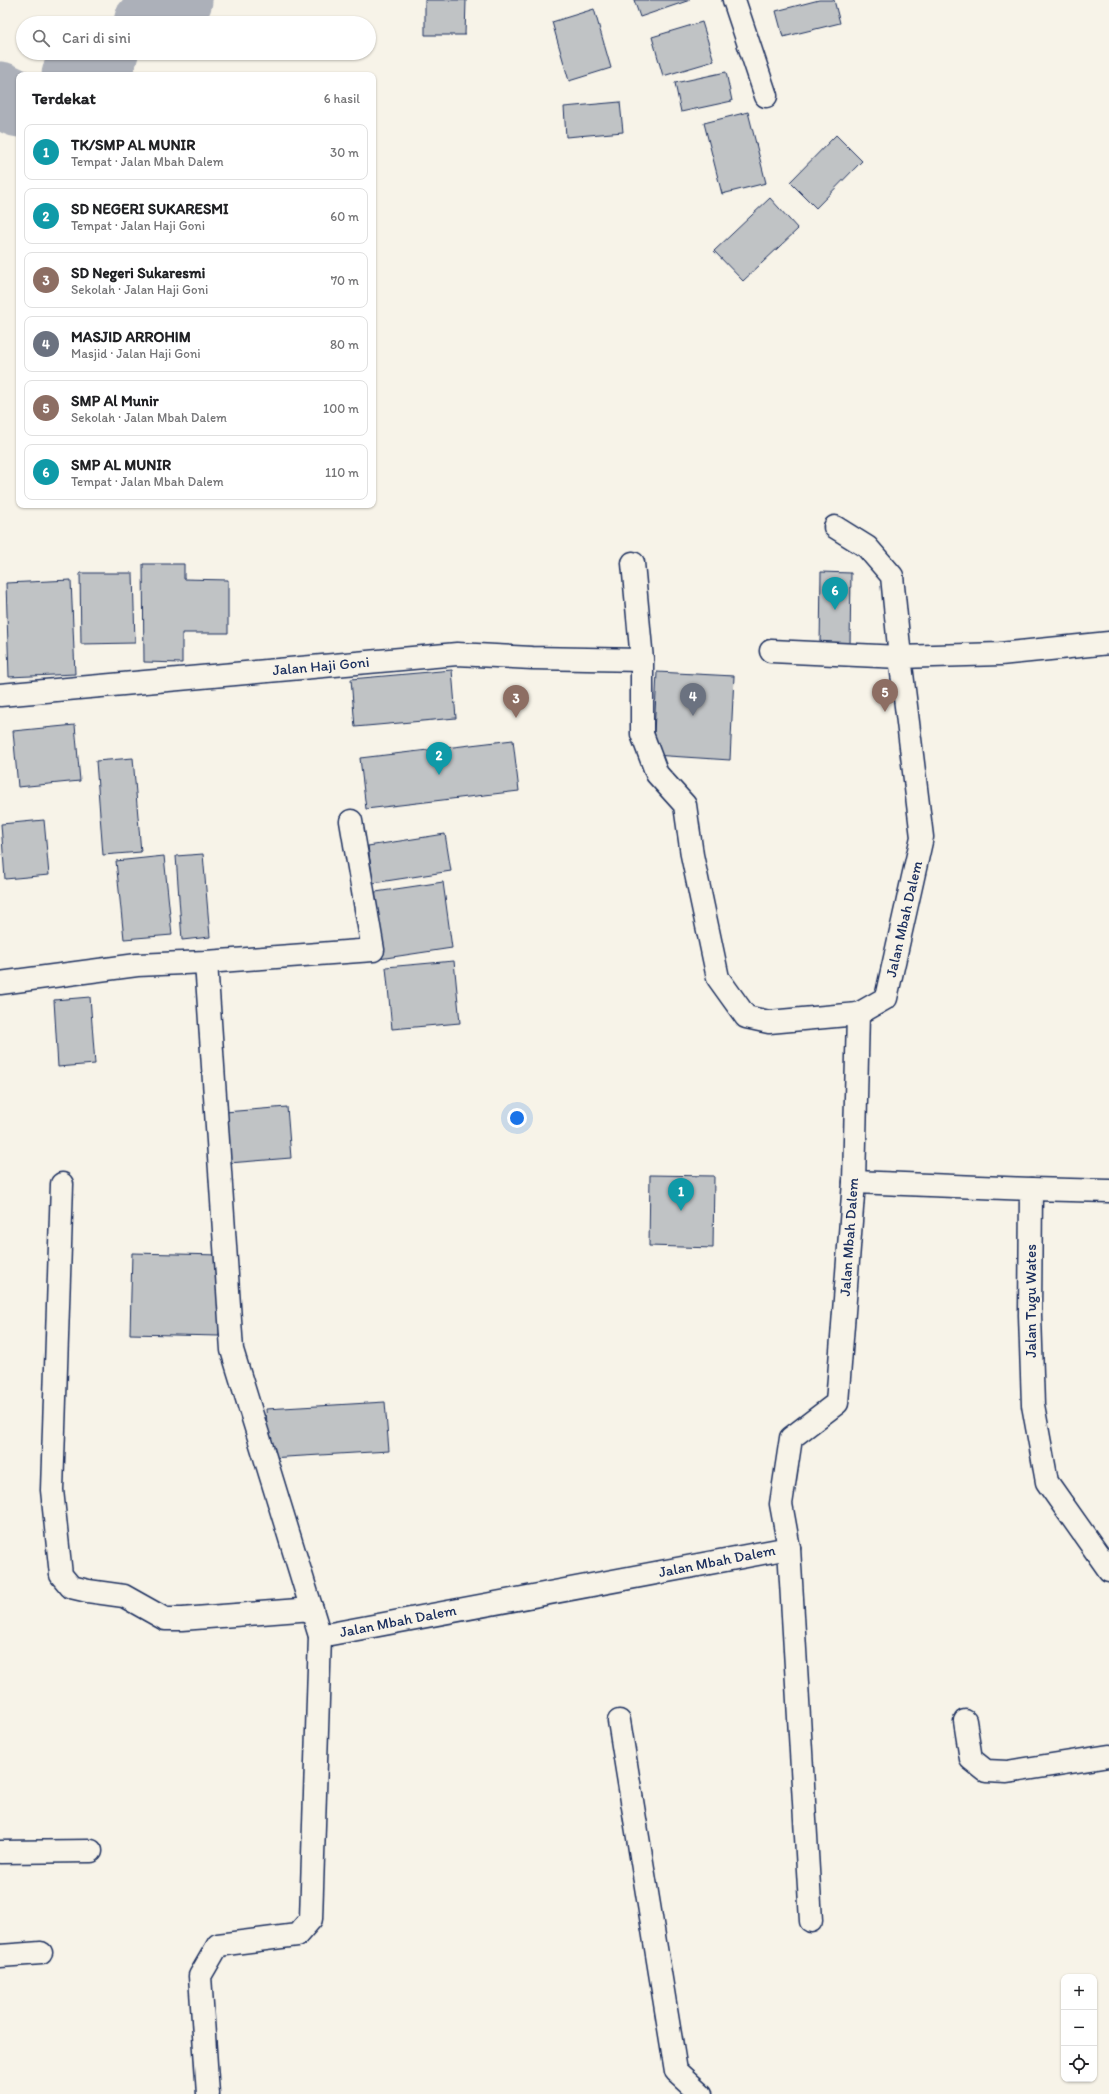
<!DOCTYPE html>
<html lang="id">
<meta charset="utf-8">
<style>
:root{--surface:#fff;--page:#f6f6f6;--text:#202124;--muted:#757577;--line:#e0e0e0;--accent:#db2777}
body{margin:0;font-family:Itim,sans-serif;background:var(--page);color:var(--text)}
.controls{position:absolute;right:12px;bottom:12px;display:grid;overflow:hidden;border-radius:8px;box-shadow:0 1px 3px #0004}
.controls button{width:36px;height:36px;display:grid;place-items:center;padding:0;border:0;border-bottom:1px solid var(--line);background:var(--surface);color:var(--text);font:20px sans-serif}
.you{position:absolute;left:517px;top:1118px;width:14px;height:14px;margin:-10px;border:3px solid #fff;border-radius:50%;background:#1a73e8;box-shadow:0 0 0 6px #1a73e833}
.badge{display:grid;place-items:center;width:26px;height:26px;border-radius:50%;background:var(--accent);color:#fff;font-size:13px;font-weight:700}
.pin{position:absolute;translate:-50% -33px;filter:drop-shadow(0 1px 2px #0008)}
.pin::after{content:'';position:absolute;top:21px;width:14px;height:12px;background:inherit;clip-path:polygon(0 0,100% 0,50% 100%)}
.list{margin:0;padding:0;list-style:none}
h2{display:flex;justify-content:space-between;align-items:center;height:52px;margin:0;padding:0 16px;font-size:17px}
h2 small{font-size:13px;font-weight:400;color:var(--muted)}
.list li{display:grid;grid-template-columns:26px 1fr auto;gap:12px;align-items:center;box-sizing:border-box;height:56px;margin:0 8px 8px;padding:0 8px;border:1px solid var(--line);border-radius:8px}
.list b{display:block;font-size:15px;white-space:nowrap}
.list p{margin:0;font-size:13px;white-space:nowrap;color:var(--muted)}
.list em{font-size:13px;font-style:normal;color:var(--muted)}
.icon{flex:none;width:22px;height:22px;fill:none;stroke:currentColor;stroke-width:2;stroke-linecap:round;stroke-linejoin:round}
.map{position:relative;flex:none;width:1109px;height:2094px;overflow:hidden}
.search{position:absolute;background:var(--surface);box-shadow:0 1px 3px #0004;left:16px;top:16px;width:360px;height:44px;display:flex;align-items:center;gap:10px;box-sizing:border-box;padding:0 14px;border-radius:22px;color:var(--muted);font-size:15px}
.panel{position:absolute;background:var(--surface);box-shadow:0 1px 3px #0004;left:16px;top:72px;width:360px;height:436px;border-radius:8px}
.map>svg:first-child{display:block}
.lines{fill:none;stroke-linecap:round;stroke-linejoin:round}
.river{stroke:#acb0b9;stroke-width:67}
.building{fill:#c0c3c5;stroke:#1b2f5e}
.street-casing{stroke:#1b2f5e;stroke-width:25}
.street{stroke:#f7f3e8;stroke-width:22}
.labels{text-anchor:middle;stroke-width:3.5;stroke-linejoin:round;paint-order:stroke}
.street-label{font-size:15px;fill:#1b2f5e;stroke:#f7f3e8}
</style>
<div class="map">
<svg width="1109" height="2094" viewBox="0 0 1109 2094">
<rect width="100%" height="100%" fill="#f7f3e8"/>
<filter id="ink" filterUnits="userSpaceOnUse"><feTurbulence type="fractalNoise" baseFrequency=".025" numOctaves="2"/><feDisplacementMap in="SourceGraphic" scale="8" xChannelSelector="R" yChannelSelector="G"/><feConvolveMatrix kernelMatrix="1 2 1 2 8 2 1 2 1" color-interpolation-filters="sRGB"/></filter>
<g filter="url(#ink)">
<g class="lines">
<g class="river">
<path d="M147,23L179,0"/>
<path d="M75,75L105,53"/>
<path d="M0,95L19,104"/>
</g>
</g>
<g class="building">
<path d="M425,0H466L465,35H425Z"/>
<path d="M634,0H690L640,17Z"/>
<path d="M819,0H834L840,23L783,37L776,11Z"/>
<path d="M594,9L611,68L569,81L552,22Z"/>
<path d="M702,22L714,61L663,76L652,37Z"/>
<path d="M726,72L732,101L681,112L675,83Z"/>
<path d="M620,102L623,132L566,137L564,107Z"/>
<path d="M748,112L766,183L722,194L704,123Z"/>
<path d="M836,135L862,161L816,208L790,182Z"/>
<path d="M770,198L798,229L743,281L714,251Z"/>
<path d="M143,564H184V579L228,580V633H182V663L144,662Z"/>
<path d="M821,572L851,573L850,646H820Z"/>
<path d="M80,573H133L135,643L81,644Z"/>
<path d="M71,580L75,674L9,677L6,583Z"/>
<path d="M452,670L456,718L355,727L351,679Z"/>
<path d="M657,672L734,676L730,760L653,755Z"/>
<path d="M75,725L80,781L18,787L13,731Z"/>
<path d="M513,740L519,791L366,809L360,758Z"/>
<path d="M133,758L141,852L103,855L96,761Z"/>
<path d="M44,820L49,875L5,879L1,824Z"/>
<path d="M445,834L451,871L373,883L368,846Z"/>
<path d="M203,854L210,937L182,940L176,856Z"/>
<path d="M164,856L172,935L124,939L116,861Z"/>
<path d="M443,882L452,948L379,959L369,893Z"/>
<path d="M454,961L460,1023L392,1029L386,967Z"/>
<path d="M90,997L95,1064L58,1067L54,1000Z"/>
<path d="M287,1107L291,1158L229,1163L225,1112Z"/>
<path d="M650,1175L714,1176L713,1248L649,1246Z"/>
<path d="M132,1253L221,1255L219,1336L130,1334Z"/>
<path d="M385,1402L389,1451L269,1458L266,1409Z"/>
</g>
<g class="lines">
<g class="street-casing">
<g id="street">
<path d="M734,0L766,96"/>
<path d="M633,563L642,660V734L657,774L685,805L692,855L718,978L746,1017L769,1022L858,1014"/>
<path d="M771,651L900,657L892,576L867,547L835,527"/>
<path d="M0,695L457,654L532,658L642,660"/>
<path d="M206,962L232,1350L320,1636L311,1919L297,1935L218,1945L200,1976L208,2094"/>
<path d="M0,983L137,965L206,962L373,950L351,821"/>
<path d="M854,1182L1031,1189L1030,1315L1033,1405L1047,1482L1109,1570"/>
<path d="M62,1184L52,1490L61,1575L71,1587L88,1591L124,1596L165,1619H182L312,1609"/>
<path d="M1031,1189L1109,1191"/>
<path d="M789,1548L811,1921"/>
<path d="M320,1636L789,1548L781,1504L791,1438L837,1403L854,1182L858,1014L886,998L922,837L900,657L1000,654L1109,643"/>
<path d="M619,1721L676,2071L701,2094"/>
<path d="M965,1721L971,1759L986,1771L1007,1772L1109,1756"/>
<path d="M0,1852L91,1851"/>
<path d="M0,1956L41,1953"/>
</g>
</g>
<use href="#street" class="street"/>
</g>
</g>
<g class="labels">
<g class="street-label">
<text transform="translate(321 666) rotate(-5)" y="5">Jalan Haji Goni</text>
<text transform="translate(904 919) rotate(-77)" y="5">Jalan Mbah Dalem</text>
<text transform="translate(849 1237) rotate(-86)" y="5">Jalan Mbah Dalem</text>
<text transform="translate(1031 1301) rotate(-90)" y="5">Jalan Tugu Wates</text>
<text transform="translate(717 1561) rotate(-11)" y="5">Jalan Mbah Dalem</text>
<text transform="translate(398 1621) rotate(-11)" y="5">Jalan Mbah Dalem</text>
</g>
</g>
</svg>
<div class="controls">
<button>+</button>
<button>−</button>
<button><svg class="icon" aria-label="locate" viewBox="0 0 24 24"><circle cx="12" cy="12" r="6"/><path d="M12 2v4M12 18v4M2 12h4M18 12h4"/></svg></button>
</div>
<div class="you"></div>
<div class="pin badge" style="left:681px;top:1211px;background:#0f9aa8">1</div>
<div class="pin badge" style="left:439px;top:775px;background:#0f9aa8">2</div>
<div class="pin badge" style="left:516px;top:718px;background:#8d6e63">3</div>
<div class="pin badge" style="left:693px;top:716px;background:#6b7280">4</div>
<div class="pin badge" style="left:885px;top:712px;background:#8d6e63">5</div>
<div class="pin badge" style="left:835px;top:610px;background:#0f9aa8">6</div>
<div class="search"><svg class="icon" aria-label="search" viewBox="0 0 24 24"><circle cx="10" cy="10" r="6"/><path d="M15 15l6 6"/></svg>Cari di sini</div>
<section class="panel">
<h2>Terdekat<small>6 hasil</small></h2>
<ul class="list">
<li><span class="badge" style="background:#0f9aa8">1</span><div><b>TK/SMP AL MUNIR</b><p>Tempat · Jalan Mbah Dalem</p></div><em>30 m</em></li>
<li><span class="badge" style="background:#0f9aa8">2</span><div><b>SD NEGERI SUKARESMI</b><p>Tempat · Jalan Haji Goni</p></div><em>60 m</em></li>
<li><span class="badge" style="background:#8d6e63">3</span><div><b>SD Negeri Sukaresmi</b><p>Sekolah · Jalan Haji Goni</p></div><em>70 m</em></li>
<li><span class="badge" style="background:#6b7280">4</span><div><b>MASJID ARROHIM</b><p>Masjid · Jalan Haji Goni</p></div><em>80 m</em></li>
<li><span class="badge" style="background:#8d6e63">5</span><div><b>SMP Al Munir</b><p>Sekolah · Jalan Mbah Dalem</p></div><em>100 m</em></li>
<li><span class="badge" style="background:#0f9aa8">6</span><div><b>SMP AL MUNIR</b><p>Tempat · Jalan Mbah Dalem</p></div><em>110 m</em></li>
</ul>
</section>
</div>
